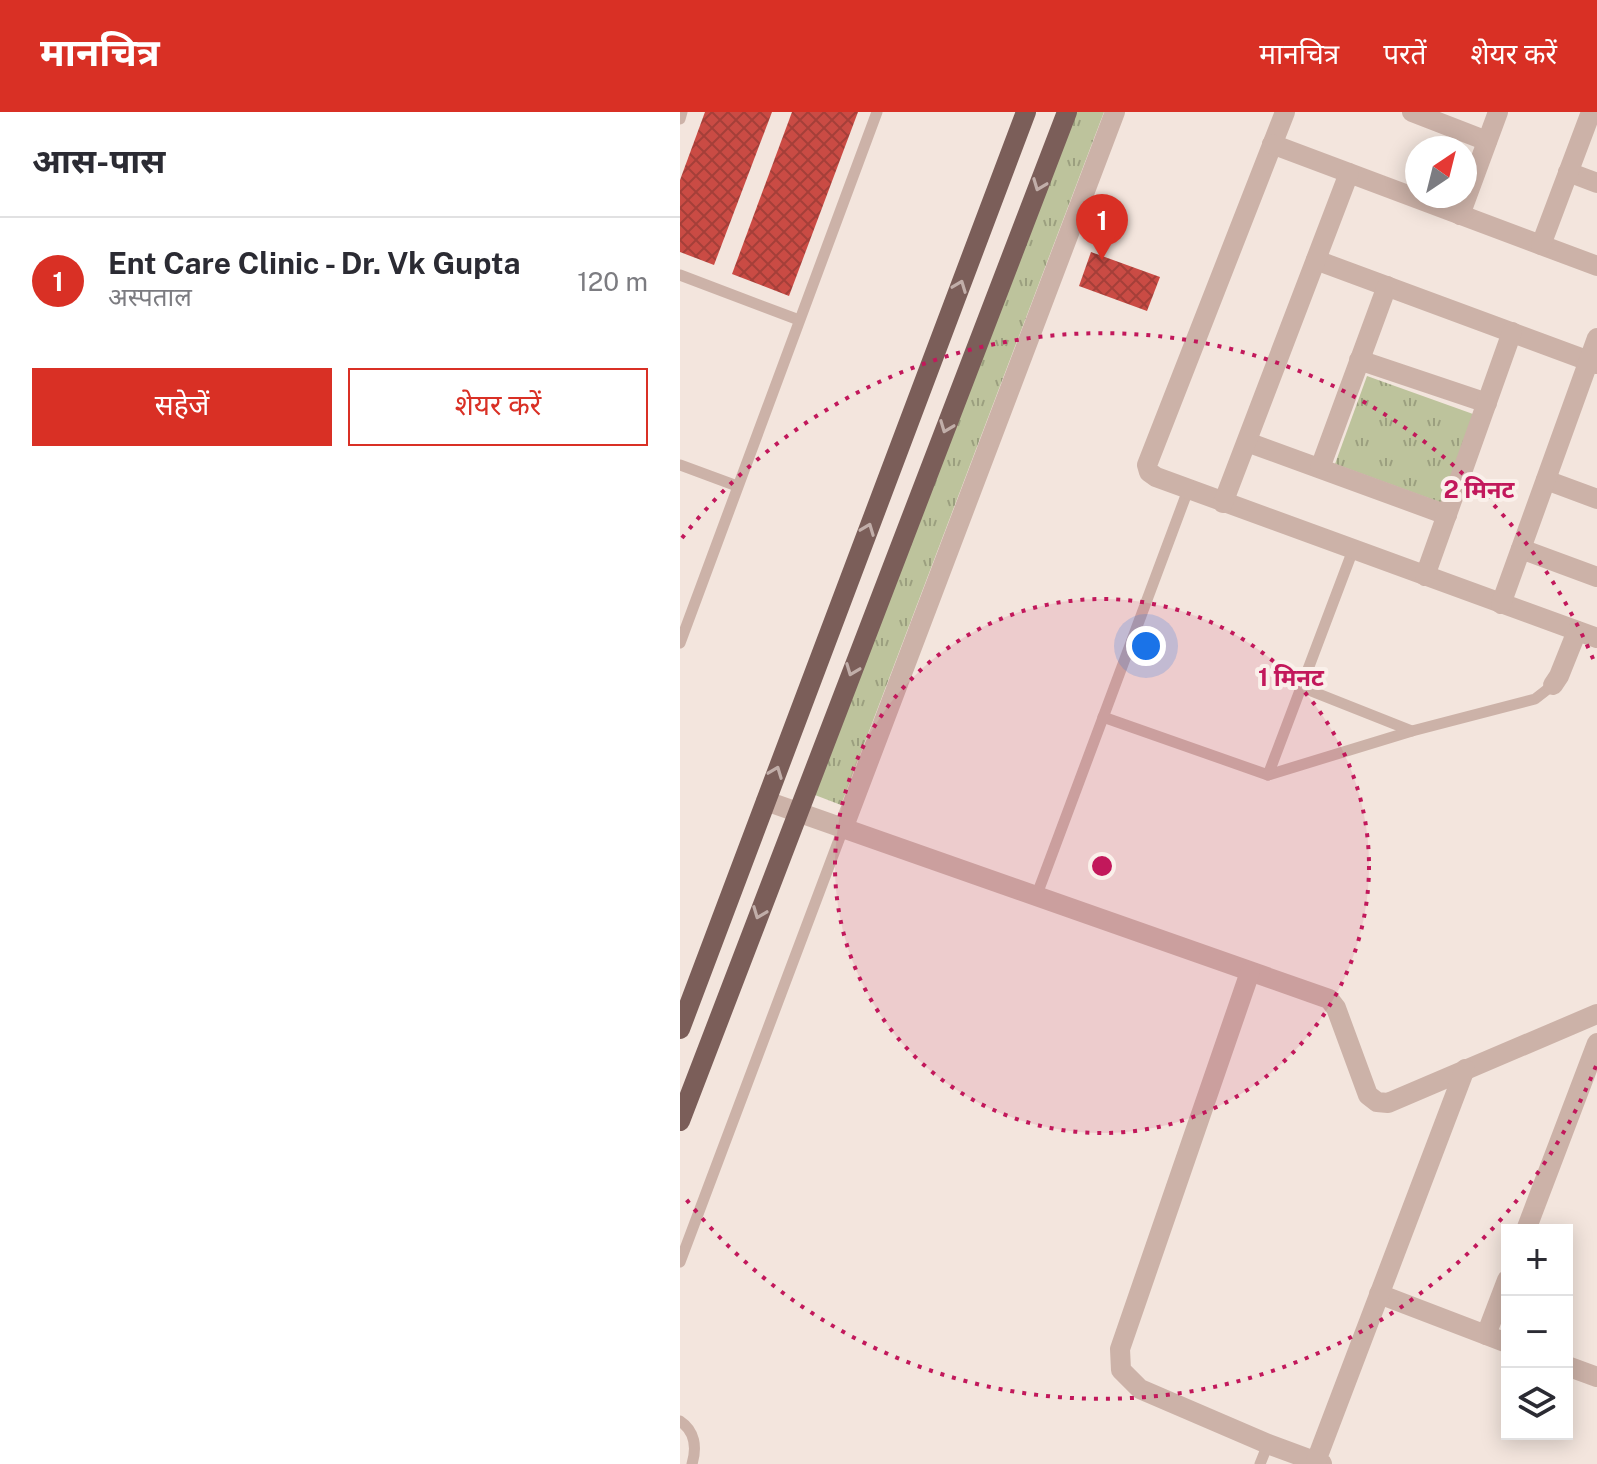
<!DOCTYPE html>
<html lang="hi">
<meta charset="utf-8">
<style>
:root{--surface:#fff;--page:#f7f7f7;--text:#2b2b33;--muted:#7c7c81;--line:#e1e1e2;--accent:#d93025}
body{margin:0;font-family:"Public Sans","Noto Sans Devanagari",sans-serif;background:var(--page);color:var(--text)}
.controls{position:absolute;right:24px;bottom:24px;display:grid;overflow:hidden;border-radius:0px;box-shadow:0 4px 20px #0003}
.controls button{width:72px;height:72px;display:grid;place-items:center;padding:0;border:0;border-bottom:2px solid var(--line);background:var(--surface);color:var(--text);font:40px sans-serif}
.compass{position:absolute;left:725px;top:24px;width:72px;height:72px;border-radius:50%;background:var(--surface);box-shadow:0 4px 20px #0003;rotate:35deg}
.you{position:absolute;left:466px;top:534px;width:28px;height:28px;margin:-20px;border:6px solid #fff;border-radius:50%;background:#1a73e8;box-shadow:0 0 0 12px #1a73e833}
.badge{display:grid;place-items:center;width:52px;height:52px;border-radius:50%;background:var(--accent);color:#fff;font-size:26px;font-weight:700}
.pin{position:absolute;translate:-50% -66px;filter:drop-shadow(0 2px 4px #0008)}
.pin::after{content:'';position:absolute;top:42px;width:28px;height:24px;background:inherit;clip-path:polygon(0 0,100% 0,50% 100%)}
.list{margin:0;padding:0;list-style:none}
h2{display:flex;justify-content:space-between;align-items:center;height:104px;margin:0;padding:0 32px;font-size:34px}
h2 small{font-size:26px;font-weight:400;color:var(--muted)}
.list li{display:grid;grid-template-columns:52px 1fr auto;gap:24px;align-items:center;box-sizing:border-box;height:128px;padding:0 32px;border-top:2px solid var(--line)}
.list b{display:block;font-size:30px;white-space:nowrap}
.list p{margin:0;font-size:26px;white-space:nowrap;color:var(--muted)}
.list em{font-size:26px;font-style:normal;color:var(--muted)}
.actions{display:flex;gap:16px;padding:24px 32px}
.actions a{flex:1;padding:18px 0;border:2px solid var(--accent);border-radius:0px;text-align:center;font-size:28px;color:var(--accent)}
.actions .main{background:var(--accent);color:#fff}
.icon{flex:none;width:44px;height:44px;fill:none;stroke:currentColor;stroke-width:2;stroke-linecap:round;stroke-linejoin:round}
.map{position:relative;flex:none;width:917px;height:1352px;overflow:hidden}
header{display:flex;align-items:center;gap:48px;box-sizing:border-box;height:112px;padding:0 40px;background:var(--accent);color:#fff}
header strong{font-size:38px}
nav{display:flex;gap:44px;margin-inline-start:auto;font-size:28px}
main{display:flex}
aside{flex:1;background:var(--surface)}
.map>svg:first-child{display:block}
.grass{fill:url(#grass-tufts)}
.building{fill:url(#building-cross-hatch)}
.lines{fill:none;stroke-linecap:round;stroke-linejoin:round}
.service{stroke:#ccb2a8;stroke-width:11}
.minor{stroke:#ccb2a8;stroke-width:20}
.primary{stroke:#7b5e59;stroke-width:20}
.oneway{stroke:#c1aea9}
.ring{fill:none;stroke:#c2185b;stroke-width:4;stroke-dasharray:4 8}
.centre{fill:#c2185b;stroke:#faf0ea;stroke-width:4}
.ring-label{font-size:24px;text-anchor:middle;font-weight:bold;fill:#c2185b;stroke:#faf0ea;stroke-width:8;stroke-linejoin:round;paint-order:stroke}
</style>
<header>
<strong>मानचित्र</strong>
<nav><a>मानचित्र</a><a>परतें</a><a>शेयर करें</a></nav>
</header>
<main>
<aside>
<h2>आस-पास<small></small></h2>
<ul class="list">
<li><span class="badge">1</span><div><b>Ent Care Clinic - Dr. Vk Gupta</b><p>अस्पताल</p></div><em>120 m</em></li>
</ul>
<div class="actions"><a class="main">सहेजें</a><a>शेयर करें</a></div>
</aside>
<div class="map">
<svg width="917" height="1352" viewBox="0 0 917 1352">
<defs>
<pattern id="grass-tufts" width="24" height="20" patternUnits="userSpaceOnUse" patternTransform="scale(2)"><rect width="24" height="20" fill="#bdc39c"/><path d="M3 7l-1-3M5 7V3M7 7l1-3M15 17l-1-3M17 17v-4M19 17l1-3" fill="none" stroke="#9b9f7f"/></pattern>
<pattern id="building-cross-hatch" width="8" height="8" patternUnits="userSpaceOnUse" patternTransform="scale(2)"><rect width="8" height="8" fill="#ca4b44"/><path d="M0 0l8 8M0 8l8-8" fill="none" stroke="#a53f39"/></pattern>
</defs>
<rect width="100%" height="100%" fill="#f3e5dd"/>
<g class="grass">
<path d="M395,0H424L161,693L135,683Z"/>
<path d="M687,264L793,302L762,391L655,352Z"/>
</g>
<g class="building">
<path d="M25,0H92L34,153L0,140V68Z"/>
<path d="M112,0H178L109,184L52,162Z"/>
<path d="M411,140L480,165L467,199L399,174Z"/>
</g>
<g class="lines">
<g class="service">
<path d="M0,7L2,0"/>
<path d="M0,163L119,208"/>
<path d="M0,353L57,374"/>
<path d="M0,531L197,0"/>
<path d="M621,575L732,619"/>
<path d="M423,605L588,663L732,619L855,587L873,573"/>
<path d="M588,663L673,438"/>
<path d="M356,785L508,378"/>
<path d="M0,1150L163,717"/>
<path d="M0,1309C15,1319 17,1335 12,1352"/>
<path d="M580,1352L588,1332"/>
</g>
<g class="minor">
<path d="M605,0L467,353L469,360L476,365L917,526"/>
<path d="M732,0L807,29"/>
<path d="M592,32L917,154"/>
<path d="M888,60L917,71"/>
<path d="M780,103L818,0"/>
<path d="M861,133L911,0"/>
<path d="M636,148L917,252"/>
<path d="M679,248L807,291"/>
<path d="M567,330L767,403"/>
<path d="M640,356L707,174"/>
<path d="M866,368L917,387"/>
<path d="M543,391L669,61"/>
<path d="M841,437L917,465"/>
<path d="M745,464L832,220"/>
<path d="M821,492L917,226"/>
<path d="M873,573L879,564L897,519"/>
<path d="M86,689L649,887L656,896L688,983L697,990L708,991L917,902"/>
<path d="M163,717L435,0"/>
<path d="M570,860L440,1237L441,1258L460,1277L588,1332L642,1352"/>
<path d="M846,1118L917,931"/>
<path d="M699,1182L827,1231"/>
<path d="M806,1223L827,1168"/>
<path d="M887,1254L917,1265"/>
<path d="M636,1349L785,957"/>
</g>
<g class="primary">
<path d="M0,917L346,0"/>
<path d="M0,1009L387,0"/>
</g>
</g>
<defs><path id="oneway-chevron" d="M-2-3.5L2.5 0L-2 3.5" fill="none" stroke-width="1.6" stroke-linecap="round" stroke-linejoin="round" transform="scale(2)"/></defs>
<g class="oneway">
<use href="#oneway-chevron" transform="translate(359 73) rotate(111)"/>
<use href="#oneway-chevron" transform="translate(280 174) rotate(-69)"/>
<use href="#oneway-chevron" transform="translate(266 315) rotate(111)"/>
<use href="#oneway-chevron" transform="translate(188 417) rotate(-69)"/>
<use href="#oneway-chevron" transform="translate(172 558) rotate(111)"/>
<use href="#oneway-chevron" transform="translate(96 660) rotate(-69)"/>
<use href="#oneway-chevron" transform="translate(79 801) rotate(111)"/>
</g>
<circle cx="422" cy="754" r="267" fill="#c2185b" fill-opacity=".12"/>
<g class="ring">
<circle cx="422" cy="754" r="267"/>
<path d="M916 954A533 533 0 0 1 2 1082M2 426A533 533 0 0 1 916 554"/>
</g>
<circle cx="422" cy="754" r="12" class="centre"/>
<g class="ring-label">
<text x="799" y="386">2 मिनट</text>
<text x="611" y="574">1 मिनट</text>
</g>
</svg>
<div class="controls">
<button>+</button>
<button>−</button>
<button><svg class="icon" aria-label="layers" viewBox="0 0 24 24"><path d="M12 4l9 5-9 5-9-5zM3 14l9 5 9-5"/></svg></button>
</div>
<svg class="compass" viewBox="-18 -18 36 36"><path d="M0-13l5 13h-10z" fill="#e53935"/><path d="M0 13l5-13h-10z" fill="#7c7c81"/></svg>
<div class="you"></div>
<div class="pin badge" style="left:422px;top:148px">1</div>
</div>
</main>
